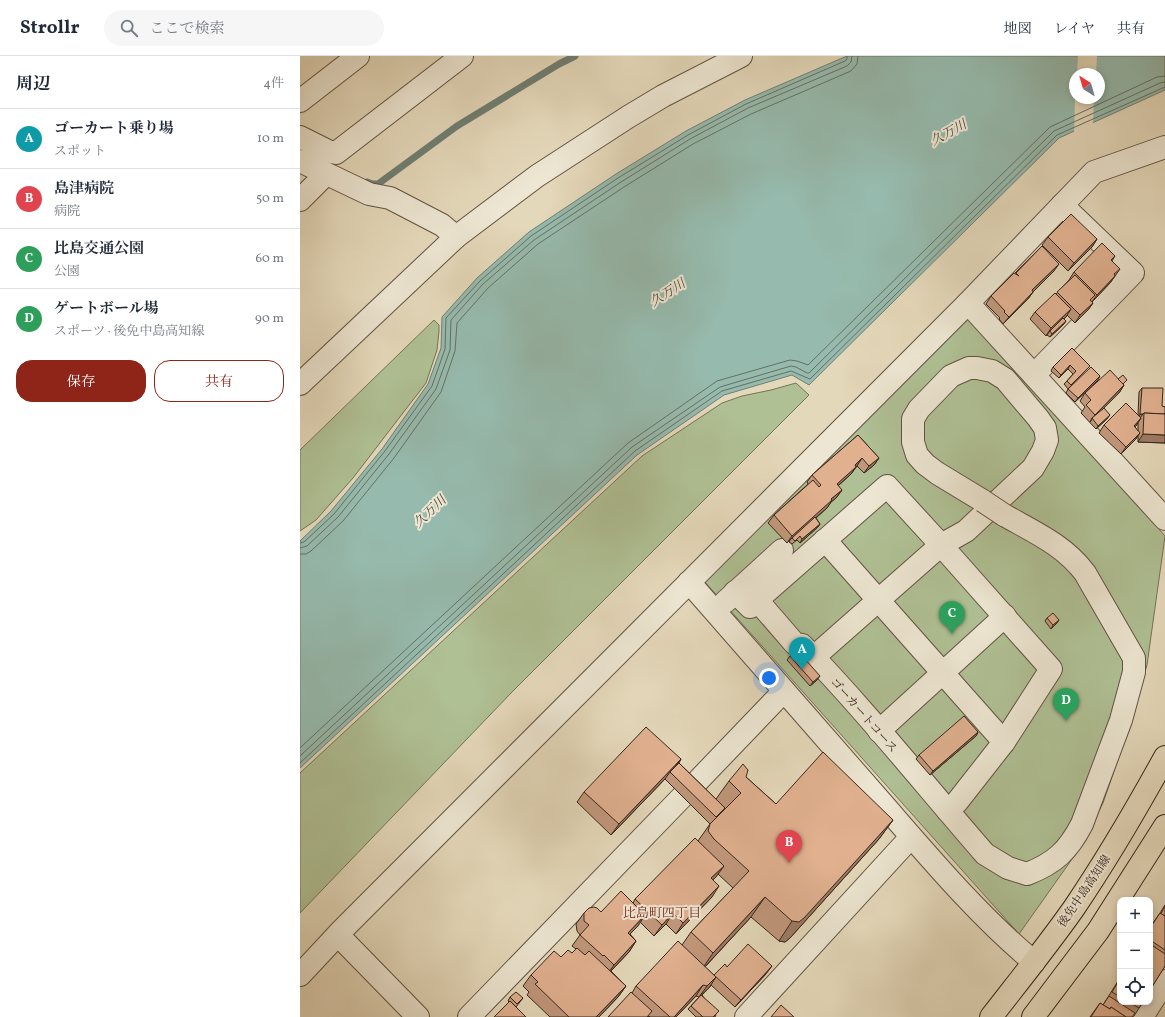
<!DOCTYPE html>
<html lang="ja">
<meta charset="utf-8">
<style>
:root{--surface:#fff;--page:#f6f6f7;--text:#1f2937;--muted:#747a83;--line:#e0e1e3;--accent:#8f2418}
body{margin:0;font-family:Vollkorn,"Noto Serif JP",serif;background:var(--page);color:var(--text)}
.controls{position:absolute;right:12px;bottom:12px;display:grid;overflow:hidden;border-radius:8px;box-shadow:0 2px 6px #0003}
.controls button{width:36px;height:36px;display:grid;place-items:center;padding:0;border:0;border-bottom:1px solid var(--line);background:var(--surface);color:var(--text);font:20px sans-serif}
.compass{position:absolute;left:769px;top:12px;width:36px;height:36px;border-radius:50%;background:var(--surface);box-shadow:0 2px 6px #0003;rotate:323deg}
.you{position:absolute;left:469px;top:622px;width:14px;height:14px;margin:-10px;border:3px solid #fff;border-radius:50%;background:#1a73e8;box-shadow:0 0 0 6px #1a73e833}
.badge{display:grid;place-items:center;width:26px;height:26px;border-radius:50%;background:var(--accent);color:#fff;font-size:13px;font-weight:700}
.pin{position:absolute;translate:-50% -33px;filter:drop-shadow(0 1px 2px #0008)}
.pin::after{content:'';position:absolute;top:21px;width:14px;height:12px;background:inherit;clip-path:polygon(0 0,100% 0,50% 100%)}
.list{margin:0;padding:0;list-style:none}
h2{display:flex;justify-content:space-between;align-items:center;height:52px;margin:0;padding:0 16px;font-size:17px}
h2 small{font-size:13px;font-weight:400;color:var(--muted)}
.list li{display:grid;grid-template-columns:26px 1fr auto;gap:12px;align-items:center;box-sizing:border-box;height:60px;padding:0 16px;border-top:1px solid var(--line)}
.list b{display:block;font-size:15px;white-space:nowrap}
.list p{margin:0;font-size:13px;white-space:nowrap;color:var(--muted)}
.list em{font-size:13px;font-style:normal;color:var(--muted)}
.actions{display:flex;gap:8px;padding:12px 16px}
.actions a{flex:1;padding:9px 0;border:1px solid var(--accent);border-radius:16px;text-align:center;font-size:14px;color:var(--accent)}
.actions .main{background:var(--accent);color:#fff}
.icon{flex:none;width:22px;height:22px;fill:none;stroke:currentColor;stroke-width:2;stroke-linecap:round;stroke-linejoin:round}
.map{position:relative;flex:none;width:865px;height:961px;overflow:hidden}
header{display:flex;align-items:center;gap:24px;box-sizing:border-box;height:56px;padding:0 20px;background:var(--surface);border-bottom:1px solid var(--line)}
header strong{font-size:19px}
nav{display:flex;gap:22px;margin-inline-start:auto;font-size:14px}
.search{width:280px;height:36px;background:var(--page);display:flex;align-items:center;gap:10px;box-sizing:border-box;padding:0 14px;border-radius:22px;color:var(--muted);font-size:15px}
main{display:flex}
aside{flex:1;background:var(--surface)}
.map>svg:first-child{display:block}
.green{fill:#afc094;stroke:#737458}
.water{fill:#96baad;stroke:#707f73;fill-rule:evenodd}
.pier{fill:#e4d8ba}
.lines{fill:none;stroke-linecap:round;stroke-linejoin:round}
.shore{stroke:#667064;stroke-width:1}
.stream{stroke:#707f73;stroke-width:7}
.minor-casing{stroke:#625344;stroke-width:24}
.major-casing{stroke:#37271c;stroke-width:24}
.minor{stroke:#ede6d2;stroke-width:22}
.major{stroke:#e4d8ba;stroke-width:22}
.minor-bridge-casing{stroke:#625344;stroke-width:24;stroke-linecap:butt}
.minor-bridge{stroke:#ede6d2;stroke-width:22}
.wall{fill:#c1977b;stroke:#37271c;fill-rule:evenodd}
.shaded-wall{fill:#9d7b64;stroke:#37271c}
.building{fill:#e0b08f;stroke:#37271c}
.labels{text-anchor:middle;stroke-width:4;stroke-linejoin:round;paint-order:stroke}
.street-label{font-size:12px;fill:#37271c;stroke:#ede6d2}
.water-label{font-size:13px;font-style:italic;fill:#4f4c40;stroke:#ede6d2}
.neighbourhood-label{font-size:13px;fill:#7a1f14;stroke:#ede6d2}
</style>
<header>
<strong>Strollr</strong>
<div class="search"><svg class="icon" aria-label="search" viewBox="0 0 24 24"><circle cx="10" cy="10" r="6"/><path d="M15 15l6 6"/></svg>ここで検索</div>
<nav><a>地図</a><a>レイヤ</a><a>共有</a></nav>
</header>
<main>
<aside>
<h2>周辺<small>4件</small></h2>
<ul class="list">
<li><span class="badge" style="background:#0f9aa8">A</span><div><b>ゴーカート乗り場</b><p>スポット</p></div><em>10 m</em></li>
<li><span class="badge" style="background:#e0444e">B</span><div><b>島津病院</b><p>病院</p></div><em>50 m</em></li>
<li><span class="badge" style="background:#2e9e5b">C</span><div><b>比島交通公園</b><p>公園</p></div><em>60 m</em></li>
<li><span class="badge" style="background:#2e9e5b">D</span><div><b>ゲートボール場</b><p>スポーツ · 後免中島高知線</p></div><em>90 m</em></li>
</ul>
<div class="actions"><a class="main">保存</a><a>共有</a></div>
</aside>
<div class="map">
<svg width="865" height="961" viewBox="0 0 865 961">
<rect width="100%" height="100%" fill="#e4d8ba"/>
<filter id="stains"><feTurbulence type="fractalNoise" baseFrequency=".005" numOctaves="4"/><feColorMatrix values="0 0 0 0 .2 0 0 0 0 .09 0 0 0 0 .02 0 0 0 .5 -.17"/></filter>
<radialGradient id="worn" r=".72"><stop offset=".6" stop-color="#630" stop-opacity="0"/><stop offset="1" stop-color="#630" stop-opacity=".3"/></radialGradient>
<g class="green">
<path d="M671,259L865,480L847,609L830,669L803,747L782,789L719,878L404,525Z"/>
<path d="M134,264L139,269V275L137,294L126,327L53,422L16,464L0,475V394Z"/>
<path d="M496,327L509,339L213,635L0,857V717L342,400L422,347L442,340L471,334Z"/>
</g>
<path class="water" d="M547,0H865V34L759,82L509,329L492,319L424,339L337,399L0,712V485L31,455L82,393L128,328L141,292L142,261L177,222L229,176L316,118L386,75L445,44ZM775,18H799V42H775Z"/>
<g class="pier">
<path d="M778,0H797L796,18H777Z"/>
<path d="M775,42H794L793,69L774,78Z"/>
</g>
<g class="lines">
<g class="shore">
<path d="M0,487L4,486L34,458L85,395L132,330L145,293L146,262L180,225L231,180L318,122L388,79L446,48L545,5L547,3V0"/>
<path d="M0,492L7,490L38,461L89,398L136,333L150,294L151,264L183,228L234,184L321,126L390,83L448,52L547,10L551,6L552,0"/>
<path d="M0,498H6L11,495L43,465L94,402L141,336L155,295L157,267L188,232L238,188L324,131L393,88L451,58L551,15L557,8L558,0"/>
<path d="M0,692L328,387L417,325L490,304L497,305L508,309L750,71L857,21L865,20"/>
<path d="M0,700L332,391L420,331L491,310L496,311L507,317H509L754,75L860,27L865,26"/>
<path d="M0,707L335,395L422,335L491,315L510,323L757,79L865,31"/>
</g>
<path class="stream" d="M67,126L72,128H78L157,70L259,8L275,0"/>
<g class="minor-casing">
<g id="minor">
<path d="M0,45L58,0"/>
<path d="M0,81L30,96L36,97L162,0"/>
<path d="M0,105L69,138L90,142L142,169L156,181"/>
<path d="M0,144L26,118"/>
<path d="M668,247L865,463"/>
<path d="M734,319L833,217L762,149"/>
<path d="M0,328L156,181L237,120L328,61L363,40L441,0"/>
<path d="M525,484L704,686L657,746L648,755"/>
<path d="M389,526C451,597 514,669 576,740C625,796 677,859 734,906"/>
<path d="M435,536L450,551L457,544L495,588L502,589C566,655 624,728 685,798L708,812L727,818C755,807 768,795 782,768L821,664L834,616V602L785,517C764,489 734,476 704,459"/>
<path d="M457,544L587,430L641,489L751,613L704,686"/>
<path d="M425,546L482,494"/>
<path d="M514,601L641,489L666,475L733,412L743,395L747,384L745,372L738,362L705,323L692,315L677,312H669L651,320L619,353L613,363V386L617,399L625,408L637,417L683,445"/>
<path d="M579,675L705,560"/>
<path d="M391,732L484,635"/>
<path d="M38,879L118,961"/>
<path d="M0,919L42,874L668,247L794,116L865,91"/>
<path d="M169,961L382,741"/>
<path d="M446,961L611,781"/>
<path d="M842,961L865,925"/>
</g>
</g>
<g class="major-casing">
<g id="major">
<path d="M691,961C719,925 748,889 774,852C807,803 837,752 865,701"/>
<path d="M733,961L798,875L865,770"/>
</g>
</g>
<use href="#minor" class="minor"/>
<use href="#major" class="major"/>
<g class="minor-bridge-casing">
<path id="minor-bridge" d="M683,445L704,459"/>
</g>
<use href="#minor-bridge" class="minor-bridge"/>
</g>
<g class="wall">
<path d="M748,181L797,183L792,191L768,215L742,189Z"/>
<path d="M742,190L754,215L733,235V236L728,243L703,268L699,263L700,262L686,248L691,240L715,217Z"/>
<path d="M815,200L812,205L820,213L810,227L792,246L793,247L788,254L775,267L767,259L764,263L766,265L763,269L750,281L747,279L748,278L746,280L730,263L735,256L756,238L769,224L774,216Z"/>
<path d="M772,292L787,313L768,333L764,328L767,325L773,318L768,313L759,322L751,315L753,311Z"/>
<path d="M818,323L824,328L823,329H824L819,337L802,354L807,363L796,373L781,357L785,351L780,345L785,337Z"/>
<path d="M798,324L775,346L766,337L768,333Z"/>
<path d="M842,332L862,350L865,351V387L838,386V380L835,384L821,398L799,377L804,369L838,359L839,336ZM838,367V375L835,371Z"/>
<path d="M558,379L579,402L574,409L564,417L557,410L551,418L538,430L542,434L536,442L531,446L527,452L516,462L520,468L518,471L500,487L497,484L492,488L489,486L490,484L487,487L468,467L474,459L508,428L507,426L512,419Z"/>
<path d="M747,562L759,564L756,568L751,573L745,565Z"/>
<path d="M490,600L517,624L510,630L487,604Z"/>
<path d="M678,676L676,680L630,719L616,703L619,699Z"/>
<path d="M381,703L379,707L416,743L429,725L446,721L476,748L593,764L579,783L490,882L485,886L479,885L451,861L405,911L414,919L427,911L466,918L435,951L411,929L409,932L402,939L416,959L415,961H396L388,953L399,941L396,940L376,961H350L349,960L348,961L332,937L336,930L382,889L391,876L433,832L418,818L413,824L412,841L376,878L366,868L354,880L340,866L330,878L336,885L329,896L311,915L326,930L318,941L299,961H250L227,939L229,936L223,930L231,919L261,901L272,897L276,893L272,890L280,879L277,875L276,868L284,857L301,856L333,847L335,843L398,785L410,768L365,723L311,779L277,746L284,736Z"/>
<path d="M865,849V910L850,934V871L860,857Z"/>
<path d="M820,922V946H843L834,960L832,961H790L800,947L803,949Z"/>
<path d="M210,941L223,942L216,951L208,945Z"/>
</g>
<g class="shaded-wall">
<path d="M797,183L792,191L768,215L774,207Z"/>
<path d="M759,208L754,215L727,242L732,234Z"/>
<path d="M815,220L810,227L792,246L797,239Z"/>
<path d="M733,236L728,243L703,268L709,261Z"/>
<path d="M793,247L788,254L775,267L780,259Z"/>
<path d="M771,253L766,261L750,275L746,280L751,272Z"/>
<path d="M766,265L763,269L750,281L752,278Z"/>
<path d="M770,309L768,313L759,322L761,319Z"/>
<path d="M800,320L798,324L775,346L778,342Z"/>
<path d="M824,329L819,337L793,363L792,362L790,366L795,359Z"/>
<path d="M840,358H843L840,362H838Z"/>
<path d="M810,359L807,363L796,373L798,370Z"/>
<path d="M841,362L836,370L828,378L834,370Z"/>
<path d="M840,377L835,384L821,398L826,391Z"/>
<path d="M843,378L865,379V387L838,386Z"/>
<path d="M562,402L557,410L552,414L556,411L551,418L532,435L537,428Z"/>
<path d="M579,402L574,409L564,417L569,410Z"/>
<path d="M542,434L536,442L531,446L527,452L492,482L487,487L492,480L531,443Z"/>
<path d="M520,468L518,471L500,487L502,483Z"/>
<path d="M759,564L756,568L751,573L753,569Z"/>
<path d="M520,620L517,624L510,630L513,626Z"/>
<path d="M678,676L676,680L630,719L633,715Z"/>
<path d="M381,703L373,714L370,716L365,723L311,779L319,768Z"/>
<path d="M593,764L579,783L490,882L485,886L479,885L492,865Z"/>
<path d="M424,810L416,821L403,833L411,822Z"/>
<path d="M419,830L412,841L376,878L383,867Z"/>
<path d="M465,841L451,861L400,916L413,897Z"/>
<path d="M373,857L366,868L354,880L362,869Z"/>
<path d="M345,859L338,870L320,888L328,877Z"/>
<path d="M336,885L329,896L306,920L314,909Z"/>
<path d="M472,910L466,918L435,951L441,944Z"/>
<path d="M416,921L409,932L399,941L407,930Z"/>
<path d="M403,929L396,940L376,961H374Z"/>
<path d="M326,930L318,941L299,961H296Z"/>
</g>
<g class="building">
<path d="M771,158L797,183L774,207L748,181Z"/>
<path d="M802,187L815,200L811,204L820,213L814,218L815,220L797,239L774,216Z"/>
<path d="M742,190L759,208L732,234L733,236L709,261L704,256L705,255L691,240L714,217L719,220L716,217Z"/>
<path d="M775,219L795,239L790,244L793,247L780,259L757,236Z"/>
<path d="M755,237L771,253L751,272L735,256Z"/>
<path d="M763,262L766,265L752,278L750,275Z"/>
<path d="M772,292L790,310L771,329L767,325L776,315L770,309L761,319L753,311Z"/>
<path d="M791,311L800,320L778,342L768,333Z"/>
<path d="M810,314L824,329L795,359L786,349L791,344L785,337Z"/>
<path d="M823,319L827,324L823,328L818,323Z"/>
<path d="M842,332H863L862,350L865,351V358L844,357L843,358H840Z"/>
<path d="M826,347L841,362L834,370L840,377L826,391L804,369Z"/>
<path d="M804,352L810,359L798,370L792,362Z"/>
<path d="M844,357L865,358V379L843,378Z"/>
<path d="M558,379L579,402L569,410L562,402L555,409L556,411L537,428L542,434L531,443L532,444L492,480L474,459L513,424L519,431L521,429L512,419Z"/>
<path d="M515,461L520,468L502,483L500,480L495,485L492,482Z"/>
<path d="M753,557L759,564L753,569L747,562Z"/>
<path d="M497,594L520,620L513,626L490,600Z"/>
<path d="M664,660L678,676L633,715L619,699Z"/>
<path d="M346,671L381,703L319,768L284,736Z"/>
<path d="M523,696L593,764L504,862L499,866L492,865L465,841L413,897L391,876L449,815L414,783L408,775L410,768L441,737L429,725L443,708L448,714L446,721L476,748Z"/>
<path d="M379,707L425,752L416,761L370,716Z"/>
<path d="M395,782L424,810L411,822L419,830L383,867L373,857L362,869L335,843Z"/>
<path d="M321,835L345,859L328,877L336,885L314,909L304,899L303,900L280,879L289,869L284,865V857L289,852L294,851L297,852L301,856Z"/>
<path d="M865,850V860L861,858Z"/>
<path d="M860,857L865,860V894L850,884V872Z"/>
<path d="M378,885L416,921L407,930L403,929L374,961H370L336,930Z"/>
<path d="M448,888L472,910L441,944L414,919L425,908L427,911Z"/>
<path d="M850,888L865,898V910L850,934Z"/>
<path d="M277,892L285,899L289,895L326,930L296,961H269L235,928L238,926L231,919L254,895L261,901L268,894L272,897Z"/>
<path d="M820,923V941L812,936Z"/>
<path d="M216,936L223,942L217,948L210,941Z"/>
<path d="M331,936L352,955L347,961H308Z"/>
<path d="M401,939L419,955L413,961H403L391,950Z"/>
<path d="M809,940L835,957L832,961H826L811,951L810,953L803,949Z"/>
<path d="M210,945L226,961H194Z"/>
<path d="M829,946H843L839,952Z"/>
<path d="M800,947L810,953L811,951L826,961H791Z"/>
<path d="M481,949L494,961H471Z"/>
</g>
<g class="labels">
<g class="street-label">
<text transform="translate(564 659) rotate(49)" y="4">ゴーカートコース</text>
<text transform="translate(784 835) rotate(-56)" y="4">後免中島高知線</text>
</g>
<g class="water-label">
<text transform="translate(648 76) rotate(-29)" y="5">久万川</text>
<text transform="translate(367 236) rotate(-33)" y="5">久万川</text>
<text transform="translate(129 455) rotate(-44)" y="5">久万川</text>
</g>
<g class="neighbourhood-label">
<text x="362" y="861">比島町四丁目</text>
</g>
</g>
<rect width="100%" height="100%" filter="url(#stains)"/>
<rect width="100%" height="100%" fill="url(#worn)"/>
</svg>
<div class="controls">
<button>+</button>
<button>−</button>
<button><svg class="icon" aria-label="locate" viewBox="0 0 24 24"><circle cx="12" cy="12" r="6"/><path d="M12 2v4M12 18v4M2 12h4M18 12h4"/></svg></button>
</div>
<svg class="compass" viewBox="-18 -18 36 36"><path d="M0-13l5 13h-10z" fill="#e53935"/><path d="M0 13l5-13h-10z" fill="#747a83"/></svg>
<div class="you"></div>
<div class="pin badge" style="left:502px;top:614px;background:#0f9aa8">A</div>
<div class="pin badge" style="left:489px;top:807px;background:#e0444e">B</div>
<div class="pin badge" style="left:652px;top:578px;background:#2e9e5b">C</div>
<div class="pin badge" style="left:766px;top:665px;background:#2e9e5b">D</div>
</div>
</main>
